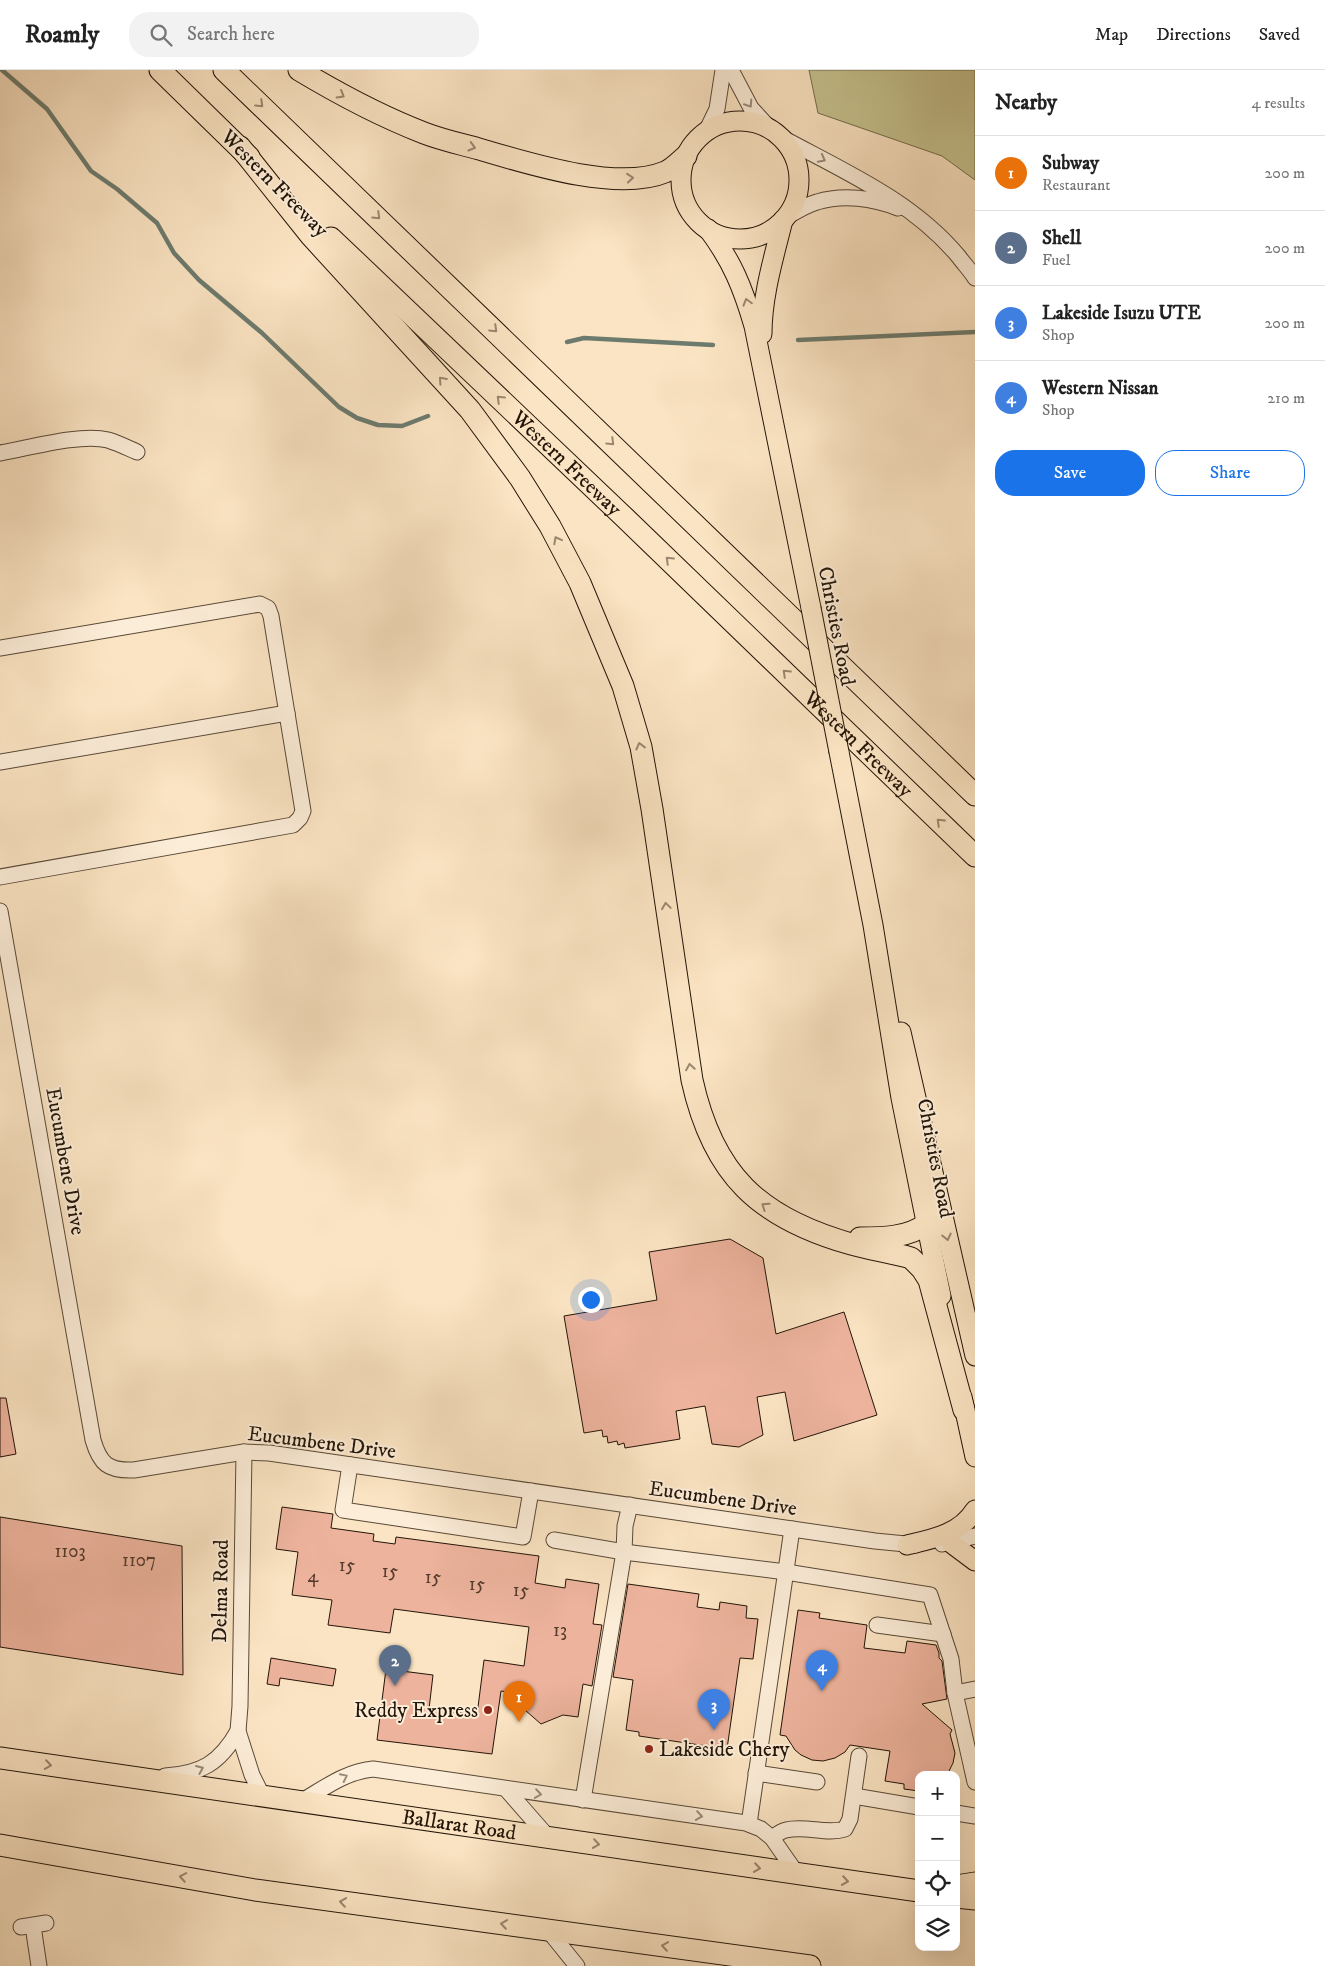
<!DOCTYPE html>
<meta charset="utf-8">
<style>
:root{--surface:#fff;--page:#f2f2f2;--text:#222;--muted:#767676;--line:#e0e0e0;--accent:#1a73e8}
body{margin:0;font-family:"IM FELL DW Pica",serif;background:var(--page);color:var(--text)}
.controls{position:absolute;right:15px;bottom:15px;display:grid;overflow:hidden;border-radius:10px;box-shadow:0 5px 20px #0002}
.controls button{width:45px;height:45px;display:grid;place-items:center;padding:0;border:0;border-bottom:1px solid var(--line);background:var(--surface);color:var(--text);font:25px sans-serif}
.you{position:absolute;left:590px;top:1229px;width:18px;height:18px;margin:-12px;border:4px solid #fff;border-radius:50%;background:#1a73e8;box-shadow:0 0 0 8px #1a73e833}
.badge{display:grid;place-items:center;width:32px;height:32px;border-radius:50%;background:var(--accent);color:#fff;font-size:16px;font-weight:700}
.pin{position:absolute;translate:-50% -41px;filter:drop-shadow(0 1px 2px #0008)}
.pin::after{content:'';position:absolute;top:26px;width:18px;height:15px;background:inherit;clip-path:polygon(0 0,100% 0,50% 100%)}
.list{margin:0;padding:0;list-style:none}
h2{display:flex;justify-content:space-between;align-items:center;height:65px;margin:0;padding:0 20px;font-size:21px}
h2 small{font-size:16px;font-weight:400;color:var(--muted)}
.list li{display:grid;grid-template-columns:32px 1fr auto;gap:15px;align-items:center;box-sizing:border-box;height:75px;padding:0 20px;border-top:1px solid var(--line)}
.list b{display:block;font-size:19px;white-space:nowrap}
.list p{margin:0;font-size:16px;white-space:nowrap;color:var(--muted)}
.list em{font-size:16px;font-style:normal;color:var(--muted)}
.actions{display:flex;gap:10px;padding:15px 20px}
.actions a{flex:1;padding:11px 0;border:1px solid var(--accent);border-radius:20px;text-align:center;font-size:18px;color:var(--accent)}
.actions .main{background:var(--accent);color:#fff}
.icon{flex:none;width:28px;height:28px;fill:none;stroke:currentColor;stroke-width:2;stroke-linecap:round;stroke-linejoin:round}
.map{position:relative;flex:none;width:975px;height:1896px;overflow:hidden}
header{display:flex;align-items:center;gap:30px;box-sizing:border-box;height:70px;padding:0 25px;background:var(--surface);border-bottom:1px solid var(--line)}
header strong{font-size:24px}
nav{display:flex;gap:28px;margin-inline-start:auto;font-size:18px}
.search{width:350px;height:45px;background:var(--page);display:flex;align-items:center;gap:12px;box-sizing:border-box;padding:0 18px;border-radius:20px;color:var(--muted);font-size:19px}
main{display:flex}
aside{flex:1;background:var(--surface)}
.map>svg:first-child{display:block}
.green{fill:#c5c28f;stroke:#746c4c}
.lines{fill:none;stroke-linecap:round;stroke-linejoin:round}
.stream{stroke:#6d7b6e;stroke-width:4.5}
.building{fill:#edb39d;stroke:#231508}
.minor-casing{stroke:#594937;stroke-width:17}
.major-casing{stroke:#231508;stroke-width:21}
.highway-casing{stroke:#231508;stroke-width:23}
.minor{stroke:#fcedd8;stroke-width:15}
.major{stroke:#fbe4c3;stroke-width:19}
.highway{stroke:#fbe4c3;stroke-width:21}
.major-bridge-casing{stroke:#231508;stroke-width:21;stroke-linecap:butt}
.major-bridge{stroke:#fbe4c3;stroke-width:19}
.oneway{stroke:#9a876f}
.oneway2{stroke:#9a8c7a}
.poi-dot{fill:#8f2418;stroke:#fcedd8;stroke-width:2}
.labels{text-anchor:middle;stroke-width:4;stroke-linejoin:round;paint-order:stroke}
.number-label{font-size:19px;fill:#563c2d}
.street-label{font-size:21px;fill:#231508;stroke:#fcedd8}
.poi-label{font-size:21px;fill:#231508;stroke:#fcedd8;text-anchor:end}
</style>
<header>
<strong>Roamly</strong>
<div class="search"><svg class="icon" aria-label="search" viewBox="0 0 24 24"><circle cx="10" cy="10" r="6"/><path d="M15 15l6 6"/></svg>Search here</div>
<nav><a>Map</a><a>Directions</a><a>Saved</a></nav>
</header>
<main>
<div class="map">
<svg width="975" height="1896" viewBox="0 0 975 1896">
<rect width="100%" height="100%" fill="#fbe4c3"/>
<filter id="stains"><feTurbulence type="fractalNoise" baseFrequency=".004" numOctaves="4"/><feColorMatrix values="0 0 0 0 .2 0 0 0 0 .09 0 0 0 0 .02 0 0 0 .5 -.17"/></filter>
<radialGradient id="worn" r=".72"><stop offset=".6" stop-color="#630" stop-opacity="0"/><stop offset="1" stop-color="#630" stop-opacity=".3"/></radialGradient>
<path class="green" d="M809,0H975V110L942,86L818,43Z"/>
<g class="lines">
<g class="stream">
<path d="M2,0L47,39L91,101L117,119L157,153L174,183L199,210L262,263L339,337L357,348L378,355L402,356L428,346"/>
<path d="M798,270L975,262"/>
<path d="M567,272L584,268L713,275"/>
</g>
</g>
<g class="building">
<path d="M730,1169L763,1188L776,1264L844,1242L877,1345L794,1371L785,1322L757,1327L763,1365L739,1377L712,1374L705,1336L676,1341L680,1369L625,1378L624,1373L618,1375L617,1371L608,1373L607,1366L603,1367L602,1360L584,1363L564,1246L657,1230L649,1182Z"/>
<path d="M0,1328H6L16,1384L0,1387Z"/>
<path d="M282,1437L333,1444L331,1458L374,1464L373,1471L395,1474L396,1467L539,1486L535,1513L565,1518L566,1509L599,1514L593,1554L602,1555L592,1616L583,1614L578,1647L563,1645L541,1654L525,1640L527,1625L501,1621L492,1684L377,1670L386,1599L433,1605L429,1639L477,1645L484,1590L524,1596L529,1557L394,1539L390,1563L328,1555L332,1530L292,1525L298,1482L276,1479Z"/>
<path d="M0,1447L182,1476L183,1605L0,1577Z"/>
<path d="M628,1514L699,1524L697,1537L719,1540L720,1532L747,1536L746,1548L758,1549L753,1589L740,1588L727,1679L639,1666V1662L626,1660L633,1610L613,1607Z"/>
<path d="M798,1540L820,1543L819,1548L867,1555L864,1578L905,1583L907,1571L936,1575L939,1583V1588L942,1591L947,1629L922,1634L952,1660L950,1664L955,1683L953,1693L947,1705H919V1721L904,1719V1714L885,1711L890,1681L850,1675L845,1682L835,1688L823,1691L812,1690L801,1685L795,1680L786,1666L780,1665Z"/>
<path d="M271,1588L336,1599L333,1616L280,1608L279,1616L267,1614Z"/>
</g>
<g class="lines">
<g class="minor-casing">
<g id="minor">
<path d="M731,0L751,38L774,63"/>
<path d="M706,62L717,39L723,0"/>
<path d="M779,66C843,101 912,130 959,187C964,194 971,201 975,208"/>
<path d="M785,148C795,142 806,135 817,132C843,124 873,128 898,138"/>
<path d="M0,383C29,378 81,363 108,370C118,373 128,378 137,382"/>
<path d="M0,578L260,534L268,538L271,546L303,741L300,748L293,755L0,807"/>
<path d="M0,692L287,643"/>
<path d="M0,841L93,1370C100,1394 108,1401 134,1400L244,1382L269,1383L875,1471L916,1475"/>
<path d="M244,1382L240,1636L238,1661L252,1705L262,1725"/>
<path d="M350,1395L343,1440L523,1467L531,1421"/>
<path d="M554,1470L624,1482L786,1502L930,1525L951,1589L955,1623L975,1712"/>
<path d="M942,1474L975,1466"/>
<path d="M877,1555L943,1564"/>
<path d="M955,1623L975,1619"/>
<path d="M756,1703L817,1712"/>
<path d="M165,1706C201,1704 220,1693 238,1661"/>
<path d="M506,1719L548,1767"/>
<path d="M854,1726L919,1737"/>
<path d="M583,1730L624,1482L625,1456L630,1435"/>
<path d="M302,1731C326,1717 345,1702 373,1699L746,1753L761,1759L772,1768L797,1804"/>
<path d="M956,1743L975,1746"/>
<path d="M749,1754L792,1459"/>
<path d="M772,1768C776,1765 781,1761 786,1760C806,1755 826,1765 845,1759L850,1749L859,1686"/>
<path d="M33,1856L39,1896"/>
<path d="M21,1857L46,1853"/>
<path d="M548,1860L577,1896"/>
</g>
</g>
<g class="major-casing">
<g id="major">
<circle cx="740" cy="110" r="59"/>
<path d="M708,159C732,191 743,218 754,256L811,538"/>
<path d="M762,264C762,225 774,187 783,150"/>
<path d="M839,682L873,855L901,1028L941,1226"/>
<path d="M901,962L975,1286"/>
<path d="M962,1327L975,1387"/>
<path d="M951,1473L975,1491"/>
<path d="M907,1475C933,1469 960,1464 975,1440"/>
<path d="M956,1815L975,1812"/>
</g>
</g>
<g class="highway-casing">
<g id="highway">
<path d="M160,0L249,87"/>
<path d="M224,0L975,725"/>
<path d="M299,0C339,24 380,46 424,63C442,70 461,74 479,79C527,93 617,122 665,102C673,99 679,92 686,86"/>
<path d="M240,77L311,166L470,340L520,408L550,456L580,513L623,616L641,677L652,739L692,1010C713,1105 759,1148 851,1174C871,1180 891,1182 911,1188L922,1199L929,1210L964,1340"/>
<path id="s1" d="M331,168L623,446L975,786"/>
<path d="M860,1168C881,1168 908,1168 926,1154"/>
<path id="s2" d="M0,1688L919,1821"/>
<path d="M0,1775L255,1820L810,1896"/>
<path d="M956,1827L975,1829"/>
</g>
</g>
<use href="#minor" class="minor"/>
<use href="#major" class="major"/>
<use href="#highway" class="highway"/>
<g class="major-bridge-casing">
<path id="major-bridge" d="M811,538L839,682"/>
</g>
<use href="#major-bridge" class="major-bridge"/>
</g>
<defs><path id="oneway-chevron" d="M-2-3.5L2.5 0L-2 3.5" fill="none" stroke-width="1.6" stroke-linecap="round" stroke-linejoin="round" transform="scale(1.25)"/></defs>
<g class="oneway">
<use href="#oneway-chevron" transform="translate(341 25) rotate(30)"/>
<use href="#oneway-chevron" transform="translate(260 34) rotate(44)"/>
<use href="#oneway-chevron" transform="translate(472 77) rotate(16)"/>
<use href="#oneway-chevron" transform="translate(630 108) rotate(-5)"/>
<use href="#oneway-chevron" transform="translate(377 146) rotate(44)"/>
<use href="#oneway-chevron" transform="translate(747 232) rotate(-106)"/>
<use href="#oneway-chevron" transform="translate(494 259) rotate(44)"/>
<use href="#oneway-chevron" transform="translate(442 310) rotate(-132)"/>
<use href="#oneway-chevron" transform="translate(500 329) rotate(-136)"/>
<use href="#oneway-chevron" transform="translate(611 372) rotate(44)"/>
<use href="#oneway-chevron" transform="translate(557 470) rotate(-118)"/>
<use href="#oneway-chevron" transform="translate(669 490) rotate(-136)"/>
<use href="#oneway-chevron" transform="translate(786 603) rotate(-136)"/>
<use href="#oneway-chevron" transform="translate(640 676) rotate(-104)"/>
<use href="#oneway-chevron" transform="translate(940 752) rotate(-136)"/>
<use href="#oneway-chevron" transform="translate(666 836) rotate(-98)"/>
<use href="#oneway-chevron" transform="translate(690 997) rotate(-99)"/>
<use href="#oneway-chevron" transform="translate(765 1136) rotate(-145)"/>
<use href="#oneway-chevron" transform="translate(947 1167) rotate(77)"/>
<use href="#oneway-chevron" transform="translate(48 1695) rotate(8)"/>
<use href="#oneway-chevron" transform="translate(596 1774) rotate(8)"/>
<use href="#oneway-chevron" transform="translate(757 1798) rotate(8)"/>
<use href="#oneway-chevron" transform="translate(183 1807) rotate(-170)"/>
<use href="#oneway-chevron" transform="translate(845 1811) rotate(8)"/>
<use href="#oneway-chevron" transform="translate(343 1832) rotate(-172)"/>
<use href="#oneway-chevron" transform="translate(504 1854) rotate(-172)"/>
<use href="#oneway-chevron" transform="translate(665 1876) rotate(-172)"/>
</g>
<g class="oneway2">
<use href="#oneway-chevron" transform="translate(749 34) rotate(57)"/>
<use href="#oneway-chevron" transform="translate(822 89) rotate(28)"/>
<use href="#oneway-chevron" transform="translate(200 1699) rotate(-23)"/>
<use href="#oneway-chevron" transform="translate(344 1707) rotate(-26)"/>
<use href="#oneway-chevron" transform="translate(538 1724) rotate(8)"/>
<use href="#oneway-chevron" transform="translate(699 1746) rotate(8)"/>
</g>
<g class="poi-dot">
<circle cx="488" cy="1640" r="5"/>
<circle cx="649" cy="1679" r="5"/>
</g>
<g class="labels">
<g class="number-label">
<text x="70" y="1487">1103</text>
<text x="139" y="1496">1107</text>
<text x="347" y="1501">15</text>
<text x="390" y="1507">15</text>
<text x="313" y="1512">4</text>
<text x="433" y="1513">15</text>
<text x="477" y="1520">15</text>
<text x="521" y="1526">15</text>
<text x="560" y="1566">13</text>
</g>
<g class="street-label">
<text transform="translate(275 113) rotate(45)" y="7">Western Freeway</text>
<text dy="7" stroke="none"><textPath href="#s1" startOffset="326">Western Freeway</textPath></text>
<text transform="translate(837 556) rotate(79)" y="7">Christies Road</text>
<text dy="7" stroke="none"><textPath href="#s1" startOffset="731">Western Freeway</textPath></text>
<text transform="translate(936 1088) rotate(79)" y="7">Christies Road</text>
<text transform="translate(66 1091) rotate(80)" y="7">Eucumbene Drive</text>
<text transform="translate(322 1372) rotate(7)" y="7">Eucumbene Drive</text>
<text transform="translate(723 1428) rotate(8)" y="7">Eucumbene Drive</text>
<text transform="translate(220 1521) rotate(-89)" y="7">Delma Road</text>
<text dy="7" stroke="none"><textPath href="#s2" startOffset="464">Ballarat Road</textPath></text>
</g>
<g class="poi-label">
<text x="478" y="1647">Reddy Express</text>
<text x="659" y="1686" text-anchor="start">Lakeside Chery</text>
</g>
</g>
<rect width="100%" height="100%" filter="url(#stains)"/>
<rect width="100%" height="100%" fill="url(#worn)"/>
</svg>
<div class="controls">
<button>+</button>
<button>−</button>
<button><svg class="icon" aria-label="locate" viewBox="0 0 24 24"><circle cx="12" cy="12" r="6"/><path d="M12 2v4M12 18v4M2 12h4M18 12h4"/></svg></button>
<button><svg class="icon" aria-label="layers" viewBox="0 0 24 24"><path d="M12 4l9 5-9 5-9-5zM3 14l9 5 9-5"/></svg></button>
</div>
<div class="you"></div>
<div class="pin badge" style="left:519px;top:1652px;background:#e8710a">1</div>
<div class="pin badge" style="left:395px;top:1616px;background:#5c6f8a">2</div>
<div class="pin badge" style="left:714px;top:1660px;background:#3f7fe0">3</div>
<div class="pin badge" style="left:822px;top:1621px;background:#3f7fe0">4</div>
</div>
<aside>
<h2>Nearby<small>4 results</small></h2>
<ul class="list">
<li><span class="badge" style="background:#e8710a">1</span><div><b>Subway</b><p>Restaurant</p></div><em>200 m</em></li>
<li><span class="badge" style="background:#5c6f8a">2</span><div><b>Shell</b><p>Fuel</p></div><em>200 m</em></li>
<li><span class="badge" style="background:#3f7fe0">3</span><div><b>Lakeside Isuzu UTE</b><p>Shop</p></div><em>200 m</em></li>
<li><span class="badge" style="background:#3f7fe0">4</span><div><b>Western Nissan</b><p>Shop</p></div><em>210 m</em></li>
</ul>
<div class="actions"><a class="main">Save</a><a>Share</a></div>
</aside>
</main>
